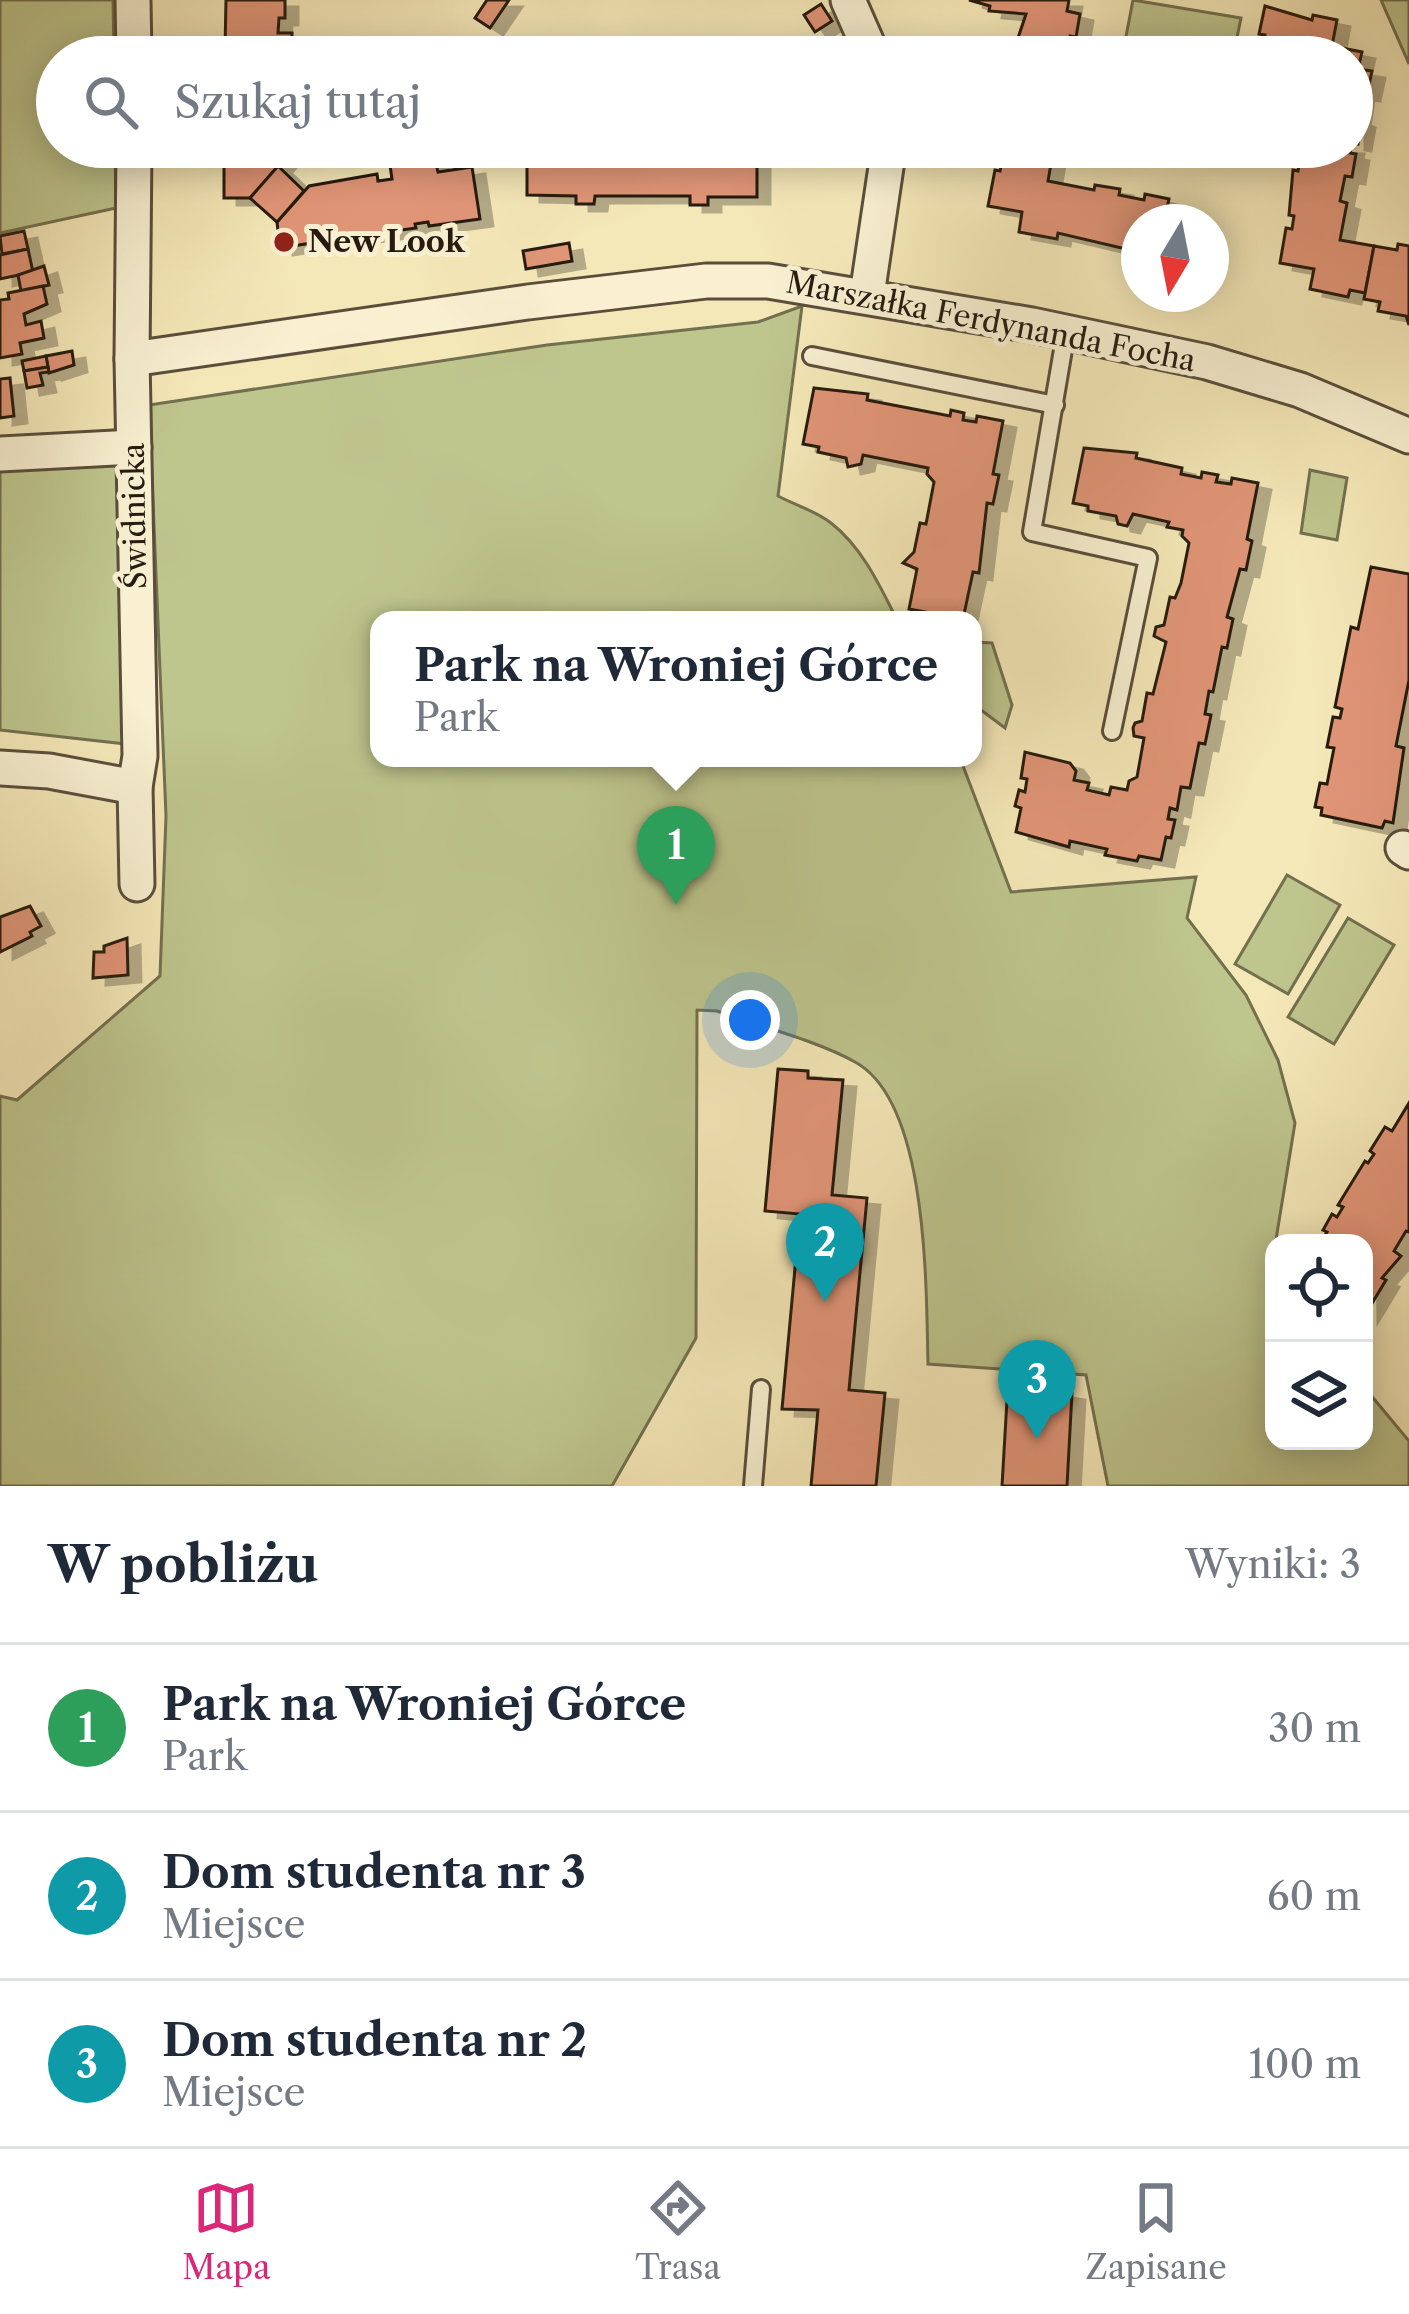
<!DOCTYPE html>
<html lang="pl">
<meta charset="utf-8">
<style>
:root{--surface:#fff;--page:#f6f6f7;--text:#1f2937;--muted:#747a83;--line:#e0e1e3;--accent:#db2777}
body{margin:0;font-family:"Libre Caslon Text",serif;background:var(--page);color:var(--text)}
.controls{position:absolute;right:36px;bottom:36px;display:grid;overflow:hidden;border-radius:24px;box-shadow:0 6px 30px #0003}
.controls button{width:108px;height:108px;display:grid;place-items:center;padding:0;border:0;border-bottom:3px solid var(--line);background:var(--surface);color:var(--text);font:60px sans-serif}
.compass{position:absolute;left:1121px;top:204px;width:108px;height:108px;border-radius:50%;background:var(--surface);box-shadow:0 6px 30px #0003;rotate:190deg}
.you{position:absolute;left:750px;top:1020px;width:42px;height:42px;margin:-30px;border:9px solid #fff;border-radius:50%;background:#1a73e8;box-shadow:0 0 0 18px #1a73e833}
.badge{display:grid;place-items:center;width:78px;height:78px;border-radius:50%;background:var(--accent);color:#fff;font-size:39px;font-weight:700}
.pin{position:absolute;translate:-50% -99px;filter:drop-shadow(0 3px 6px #0008)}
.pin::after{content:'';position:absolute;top:63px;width:42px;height:36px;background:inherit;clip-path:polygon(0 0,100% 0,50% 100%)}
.popup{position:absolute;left:370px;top:611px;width:612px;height:156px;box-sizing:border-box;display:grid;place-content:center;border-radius:24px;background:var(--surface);filter:drop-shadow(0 3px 9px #0005);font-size:39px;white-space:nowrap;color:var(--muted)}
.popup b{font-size:45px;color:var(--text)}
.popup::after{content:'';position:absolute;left:50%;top:100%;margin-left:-24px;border:24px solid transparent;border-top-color:var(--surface)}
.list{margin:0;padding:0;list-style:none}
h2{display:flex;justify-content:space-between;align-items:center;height:156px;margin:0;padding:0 48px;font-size:51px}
h2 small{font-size:39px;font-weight:400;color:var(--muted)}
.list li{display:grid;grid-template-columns:78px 1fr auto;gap:36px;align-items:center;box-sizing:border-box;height:168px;padding:0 48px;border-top:3px solid var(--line)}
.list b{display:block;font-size:45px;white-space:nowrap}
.list p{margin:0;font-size:39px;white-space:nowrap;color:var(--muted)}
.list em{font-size:39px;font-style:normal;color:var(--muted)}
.icon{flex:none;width:66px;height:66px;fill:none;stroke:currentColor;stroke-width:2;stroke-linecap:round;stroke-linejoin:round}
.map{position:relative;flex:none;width:1409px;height:1486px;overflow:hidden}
.search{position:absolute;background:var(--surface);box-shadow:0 6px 30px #0003;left:36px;right:36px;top:36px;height:132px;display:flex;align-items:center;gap:30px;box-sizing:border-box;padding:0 42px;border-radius:66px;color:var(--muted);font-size:45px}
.sheet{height:660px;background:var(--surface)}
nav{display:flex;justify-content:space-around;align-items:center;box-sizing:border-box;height:168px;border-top:3px solid var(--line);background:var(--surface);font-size:33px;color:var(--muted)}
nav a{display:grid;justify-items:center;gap:6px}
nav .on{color:var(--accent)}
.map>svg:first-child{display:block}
.green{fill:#bec58d;stroke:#72704f;stroke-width:3}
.building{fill:#e09577;stroke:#271b11;stroke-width:3;filter:url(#shadow)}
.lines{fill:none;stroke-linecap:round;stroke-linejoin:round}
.lane-casing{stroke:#5a4e3b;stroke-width:22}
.street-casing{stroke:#5a4e3b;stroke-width:39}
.lane{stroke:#f8f0d1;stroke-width:16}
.street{stroke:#f8f0d1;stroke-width:33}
.poi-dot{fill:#8f2418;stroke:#f8f0d1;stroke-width:4.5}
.labels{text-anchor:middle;stroke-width:10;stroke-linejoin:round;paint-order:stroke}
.poi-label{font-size:30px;font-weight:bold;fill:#271b11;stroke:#f8f0d1;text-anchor:start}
.street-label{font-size:30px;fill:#271b11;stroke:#f8f0d1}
</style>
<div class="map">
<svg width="1409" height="1486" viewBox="0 0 1409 1486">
<defs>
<filter id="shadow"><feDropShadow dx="13" dy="7" stdDeviation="0" flood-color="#0004"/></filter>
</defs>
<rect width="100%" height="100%" fill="#f5e8b8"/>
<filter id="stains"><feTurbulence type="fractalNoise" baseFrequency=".00167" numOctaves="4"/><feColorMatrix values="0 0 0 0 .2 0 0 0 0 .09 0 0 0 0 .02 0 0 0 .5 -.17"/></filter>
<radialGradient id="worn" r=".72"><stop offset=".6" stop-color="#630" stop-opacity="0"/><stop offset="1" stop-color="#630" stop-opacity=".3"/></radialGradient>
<g class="green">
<path d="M0,0H113L114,57H57V147H115L116,208L0,233Z"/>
<path d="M1133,0L1241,18L1233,57H1122Z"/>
<path d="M1381,0H1409V64Z"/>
<path d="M802,306L778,496C795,505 816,511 831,523C862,547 880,586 897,620H379V758H960L1011,892L1196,877L1187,918L1246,995L1278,1060L1295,1123L1272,1264L1274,1441H1364V1387L1409,1441V1486H1108L1086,1375L928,1364C926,1289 929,1102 855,1062C818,1041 759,1026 717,1011L697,1010L696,1338L612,1486H0V1096L17,1100L160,976L166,816L149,405L547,345L758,322Z"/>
<path d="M118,455L126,744L0,730V458Z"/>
<path d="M1310,470L1347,478L1337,540L1301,533Z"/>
<path d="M973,642L992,643L1012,705L1005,728L973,704Z"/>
<path d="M1287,875L1340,905L1288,994L1235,964Z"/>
<path d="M1348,918L1394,945L1334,1044L1288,1017Z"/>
</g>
<g class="building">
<path d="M226,0H285V18H279L278,33H292V43H298V57H230V49H225Z"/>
<path d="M487,0H509L490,28L475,18Z"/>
<path d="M969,0H1069L1067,11L1080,14L1076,37L1070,36L1066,57H1017L1019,48L1015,47L1026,14L989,11L990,6Z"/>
<path d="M821,4L832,21L815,32L804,15Z"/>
<path d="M1265,6L1312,20L1313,15L1337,20L1332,46L1362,52L1358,69L1372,71L1367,94L1361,93L1357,119L1362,121L1358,144L1352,143V57H1261L1265,35L1259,34Z"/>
<rect x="528" y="46" width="40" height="11"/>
<rect x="568" y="46" width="38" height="11"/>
<path d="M606,46L644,47V57H606Z"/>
<rect x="644" y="47" width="38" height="10"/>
<path d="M682,47L721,48V57H682Z"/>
<path d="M224,147H283V161L250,198H224V160H228L229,152Z"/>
<path d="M527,147H757V197H708V205H690V196H595L594,204H576V196L527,195Z"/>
<path d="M1000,147H1054L1048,181L1094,190L1095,185L1120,189L1119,195L1144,200L1145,194L1169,199L1164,222H1139V249L1130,250L1058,233L1057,239L1019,232L1022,212L988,206L995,170L1000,171L1003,158L998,157Z"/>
<path d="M1314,147H1351L1350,153L1356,154L1352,177L1345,176L1340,201L1347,203L1340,240L1374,246L1365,293L1350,290L1348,297L1310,289L1314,269L1280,263L1286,228L1292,229L1294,216L1289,215L1293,170L1298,171L1301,152L1312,154Z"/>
<path d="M424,154L426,160L435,159L438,172L472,167L480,219L429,226L428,222L415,224L416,228L330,240V236L322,237L317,238L318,242L280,248L277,222L309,186L377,174L378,181L392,179L390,165L400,164L399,157Z"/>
<path d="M278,166L304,191L277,222L250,198Z"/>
<path d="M24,231L28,249L2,254L0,236Z"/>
<path d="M569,243L572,261L526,269L523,251Z"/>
<path d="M1398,244L1409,246V325L1406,316L1378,311L1380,302L1364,299L1374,246L1397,250Z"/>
<path d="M28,249L33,272L0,279V255Z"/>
<path d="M44,266L49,285L21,291L18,275Z"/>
<path d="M43,286L47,304L24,314L26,325L41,321L44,338L20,343L22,354L0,358V300L9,299L8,293Z"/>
<path d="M72,351L74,365L49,373L46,356Z"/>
<path d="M46,356L48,367L24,371L22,361Z"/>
<path d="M48,367L49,372L40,373L43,385L27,388L24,371Z"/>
<path d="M10,378L14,416L0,418V379Z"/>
<path d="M814,388L868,394L867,400L950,416L951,410L964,413L963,420L976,422L977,416L1003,421L993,474L999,475L993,504L987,503L979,573L973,572L963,619L909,609L917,569L903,563L914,552L920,523L926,524L934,482L927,474L928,468L863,455L861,464L848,467L846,458L818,452L819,447L803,444Z"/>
<path d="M1084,448L1137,453L1136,458L1182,468L1181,474L1201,478L1202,472L1218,475L1216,482L1231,484L1232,478L1258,483L1247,539L1252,541L1246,570L1240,569L1227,617L1233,619L1227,648L1222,647L1213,692L1209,691L1205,714L1211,715L1205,744L1199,743L1190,788L1181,787L1177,810L1170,808L1168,819L1175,820L1171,838L1166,837L1161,860L1139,856L1137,861L1105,855L1107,849L1070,841L1069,847L1016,832L1021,808L1015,806L1019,790L1025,792L1027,779L1021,778L1025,752L1070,763L1076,771L1074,780L1089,783L1087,790L1109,795L1111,787L1127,790L1129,781L1137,777L1144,738L1134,736L1133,728L1135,723L1142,721L1147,693L1153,694L1166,642L1154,636L1156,627L1164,625L1170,597L1175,598L1181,583L1189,543L1182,536L1183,530L1167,527L1169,522L1133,514L1127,526L1118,524L1116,516L1088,511V506L1073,503Z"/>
<path d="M1371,567L1409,574V680L1396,746L1404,748L1393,823L1385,821L1382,828L1321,815L1322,808L1315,807L1320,783L1327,784L1334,748L1327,747L1333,717L1340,718L1342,709L1335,707L1351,627L1358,629Z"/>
<path d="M30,906L41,926L30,932L32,936L0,952V917Z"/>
<path d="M127,938L128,975L93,978L94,952H104V946Z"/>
<path d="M778,1069L808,1071V1078L843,1080L832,1195L867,1198L849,1390L885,1393L876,1486H811L818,1410L782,1409L800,1214L765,1211Z"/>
<path d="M1409,1103V1232L1406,1231L1394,1251L1401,1256L1382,1278L1386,1280L1365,1315L1364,1243H1320L1327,1232L1323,1230L1332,1214L1337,1217L1343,1207L1338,1205L1365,1161L1368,1163L1374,1154L1370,1151L1385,1127L1392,1131Z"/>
<path d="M1008,1383L1072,1393L1067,1486H1002Z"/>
</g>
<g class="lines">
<g class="lane-casing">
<g id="lane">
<path d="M1066,332L1032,532L1148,558L1112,731"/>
<path d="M812,356L1055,405"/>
<path d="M753,1486L761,1389"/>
</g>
</g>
<g class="street-casing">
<g id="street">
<path d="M133,0L134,57"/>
<path d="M848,0L873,57"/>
<path d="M134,147L132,359L140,756L135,787L137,884"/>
<path d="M867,295L889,147"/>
<path d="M132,359L528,302L706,281H768L1032,325L1207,362L1300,390L1409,436"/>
<path d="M0,454L134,447"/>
<path d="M0,768L49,771L135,787"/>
<path d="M1403,848L1409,852"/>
</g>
</g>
<use href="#lane" class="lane"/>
<use href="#street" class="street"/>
</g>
<circle class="poi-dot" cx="284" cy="242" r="12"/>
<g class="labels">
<g class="poi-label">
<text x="308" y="252">New Look</text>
</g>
<g class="street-label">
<text transform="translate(991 322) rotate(11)" y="10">Marszałka Ferdynanda Focha</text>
<text transform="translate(135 516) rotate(-91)" y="10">Świdnicka</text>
</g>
</g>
<rect width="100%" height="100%" filter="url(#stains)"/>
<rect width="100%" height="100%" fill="url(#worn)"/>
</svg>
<div class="controls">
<button><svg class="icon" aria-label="locate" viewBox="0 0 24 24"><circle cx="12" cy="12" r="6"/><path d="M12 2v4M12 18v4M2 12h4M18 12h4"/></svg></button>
<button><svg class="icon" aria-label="layers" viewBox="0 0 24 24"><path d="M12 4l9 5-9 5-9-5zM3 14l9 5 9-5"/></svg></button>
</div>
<svg class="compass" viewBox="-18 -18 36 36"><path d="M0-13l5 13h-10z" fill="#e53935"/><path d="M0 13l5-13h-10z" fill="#747a83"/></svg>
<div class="you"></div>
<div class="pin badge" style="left:676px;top:905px;background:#2e9e5b">1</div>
<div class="popup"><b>Park na Wroniej Górce</b>Park</div>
<div class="pin badge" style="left:825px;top:1302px;background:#0f9aa8">2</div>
<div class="pin badge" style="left:1037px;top:1439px;background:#0f9aa8">3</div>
<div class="search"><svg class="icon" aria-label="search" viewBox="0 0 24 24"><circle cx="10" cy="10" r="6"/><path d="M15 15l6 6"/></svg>Szukaj tutaj</div>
</div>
<section class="sheet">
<h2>W pobliżu<small>Wyniki: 3</small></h2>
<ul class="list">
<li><span class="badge" style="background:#2e9e5b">1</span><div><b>Park na Wroniej Górce</b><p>Park</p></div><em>30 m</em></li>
<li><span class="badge" style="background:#0f9aa8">2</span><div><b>Dom studenta nr 3</b><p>Miejsce</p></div><em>60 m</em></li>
<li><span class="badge" style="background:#0f9aa8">3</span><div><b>Dom studenta nr 2</b><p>Miejsce</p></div><em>100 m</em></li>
</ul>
</section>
<nav>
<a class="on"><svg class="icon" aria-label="map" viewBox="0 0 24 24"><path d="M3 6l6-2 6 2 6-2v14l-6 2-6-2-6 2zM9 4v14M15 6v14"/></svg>Mapa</a>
<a><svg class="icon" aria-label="directions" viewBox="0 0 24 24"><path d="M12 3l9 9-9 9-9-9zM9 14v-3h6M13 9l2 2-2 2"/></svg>Trasa</a>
<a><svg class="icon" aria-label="saved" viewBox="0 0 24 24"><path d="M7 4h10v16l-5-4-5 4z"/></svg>Zapisane</a>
</nav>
